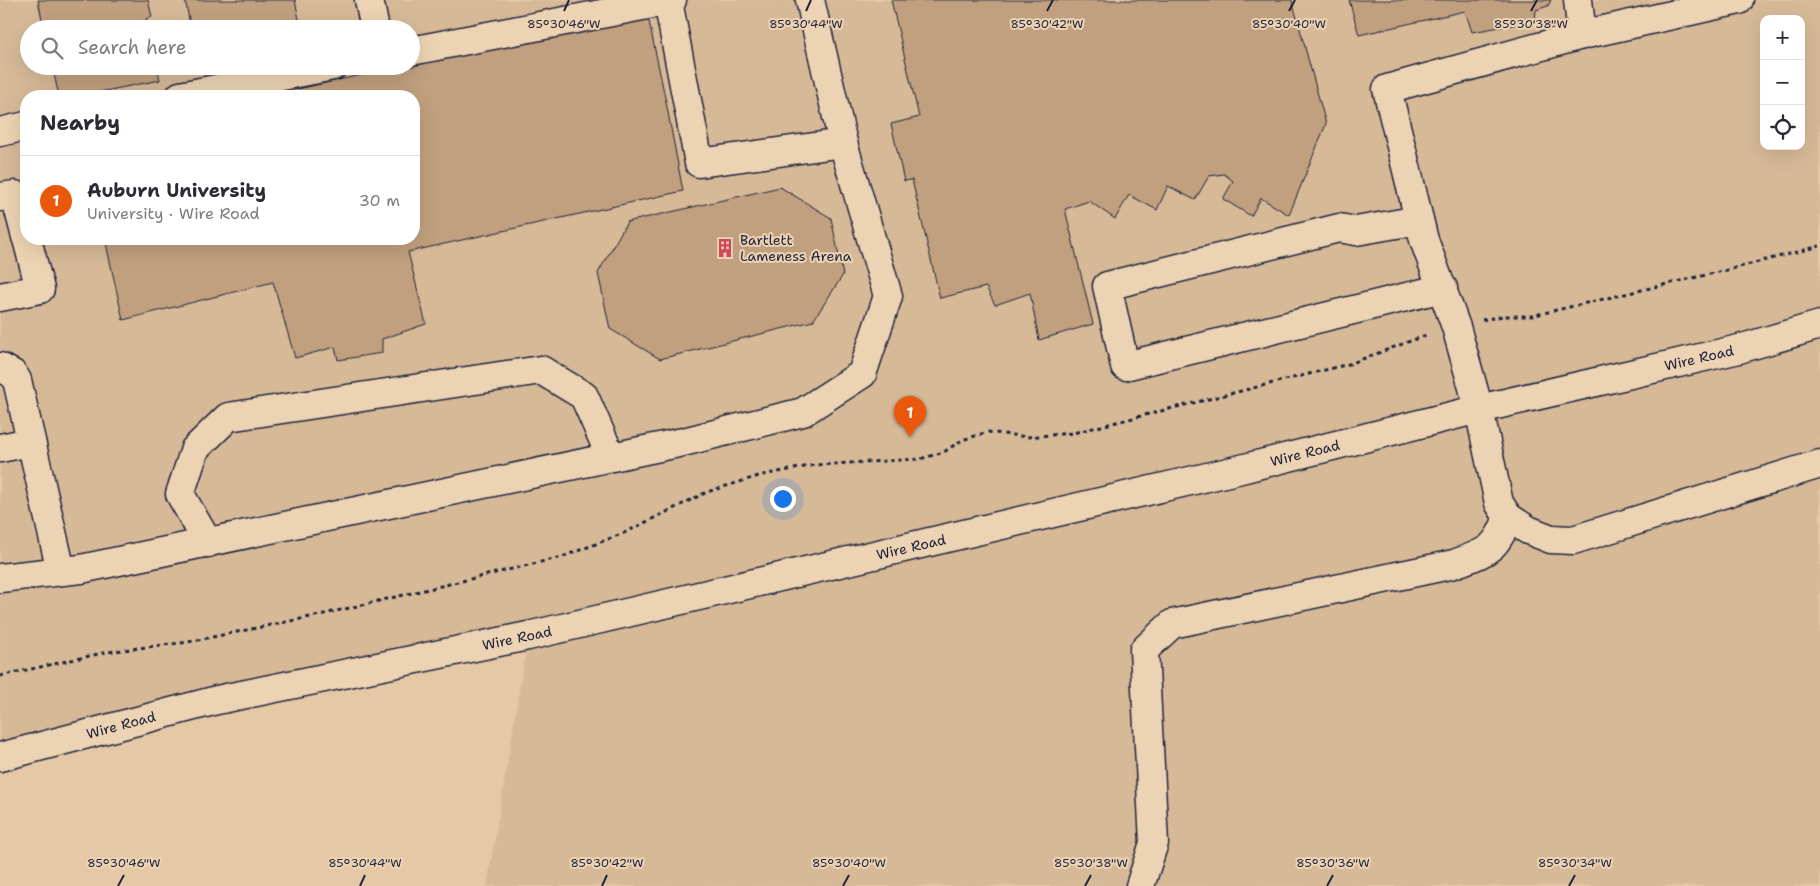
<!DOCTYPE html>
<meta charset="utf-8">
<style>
:root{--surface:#fff;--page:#f7f7f7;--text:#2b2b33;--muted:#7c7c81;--line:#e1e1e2;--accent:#ea580c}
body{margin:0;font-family:"Shantell Sans",sans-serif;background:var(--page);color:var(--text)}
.controls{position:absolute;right:15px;top:15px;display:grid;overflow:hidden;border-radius:10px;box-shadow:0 5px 20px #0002}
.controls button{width:45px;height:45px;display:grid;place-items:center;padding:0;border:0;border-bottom:1px solid var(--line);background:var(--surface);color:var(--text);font:25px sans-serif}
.you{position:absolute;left:782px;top:498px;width:18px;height:18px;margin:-12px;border:4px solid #fff;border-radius:50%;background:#1a73e8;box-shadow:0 0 0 8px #1a73e833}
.badge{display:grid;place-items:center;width:32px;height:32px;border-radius:50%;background:var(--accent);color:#fff;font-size:16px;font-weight:700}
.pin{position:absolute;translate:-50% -41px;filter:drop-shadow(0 1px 2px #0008)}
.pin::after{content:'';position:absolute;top:26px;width:18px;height:15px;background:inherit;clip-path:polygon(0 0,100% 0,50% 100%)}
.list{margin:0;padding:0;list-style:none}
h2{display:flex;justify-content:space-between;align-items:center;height:65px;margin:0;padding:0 20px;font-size:21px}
h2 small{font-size:16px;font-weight:400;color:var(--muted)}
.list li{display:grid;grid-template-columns:32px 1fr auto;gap:15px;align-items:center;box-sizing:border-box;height:90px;padding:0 20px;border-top:1px solid var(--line)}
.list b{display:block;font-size:19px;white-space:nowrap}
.list p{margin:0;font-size:16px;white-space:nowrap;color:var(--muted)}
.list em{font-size:16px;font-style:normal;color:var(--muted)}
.icon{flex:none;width:28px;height:28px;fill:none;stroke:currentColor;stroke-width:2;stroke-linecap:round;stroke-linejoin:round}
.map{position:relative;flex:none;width:1820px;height:886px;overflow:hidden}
.search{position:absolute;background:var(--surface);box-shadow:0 5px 20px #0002;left:20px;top:20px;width:400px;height:55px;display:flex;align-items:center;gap:12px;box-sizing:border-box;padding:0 18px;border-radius:28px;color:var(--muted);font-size:19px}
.panel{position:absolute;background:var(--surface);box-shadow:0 5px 20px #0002;left:20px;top:90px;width:400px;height:155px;border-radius:20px}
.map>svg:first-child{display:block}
.built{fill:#d6ba98;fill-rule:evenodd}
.building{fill:#c0a07e;stroke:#22223b}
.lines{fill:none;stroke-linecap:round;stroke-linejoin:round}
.minor-casing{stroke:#22223b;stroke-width:31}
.path{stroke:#22223b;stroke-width:3;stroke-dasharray:4 4;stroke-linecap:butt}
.minor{stroke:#ecd3b3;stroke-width:28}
.ticks{fill:none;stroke:#22223b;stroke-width:2}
.labels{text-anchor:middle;stroke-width:4;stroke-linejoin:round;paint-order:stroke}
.poi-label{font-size:14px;fill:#22223b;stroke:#ecd3b3;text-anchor:start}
.street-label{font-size:14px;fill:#22223b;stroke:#ecd3b3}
.ticks-label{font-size:12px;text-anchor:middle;fill:#22223b;stroke:#ecd3b3;stroke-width:4;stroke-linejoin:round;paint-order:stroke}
</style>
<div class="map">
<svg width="1820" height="886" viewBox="0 0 1820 886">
<rect width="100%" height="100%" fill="#e5c9a6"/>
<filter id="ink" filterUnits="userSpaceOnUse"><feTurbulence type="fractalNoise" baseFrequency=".02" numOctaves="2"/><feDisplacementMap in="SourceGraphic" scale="10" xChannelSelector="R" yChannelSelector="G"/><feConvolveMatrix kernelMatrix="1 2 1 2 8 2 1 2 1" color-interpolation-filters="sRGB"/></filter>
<g filter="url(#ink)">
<path class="built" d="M0,0H1820V886H487L528,637L0,754ZM1764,19H1801V146H1764ZM29,29H411V66H29ZM26,96H414V239H26Z"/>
<g class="building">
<path d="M38,0H148L152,17L146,19L148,29H44Z"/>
<path d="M185,0H295L301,29H191Z"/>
<path d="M891,0H1292L1326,124L1289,215L1261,198L1251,216L1223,199L1233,181L1224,174L1209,176L1195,200L1168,186L1157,210L1129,195L1115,219L1089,201L1065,209L1093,324L1039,340L1030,293L995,305L986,287L940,298L912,180L904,181L891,124L919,117Z"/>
<path d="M1349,0H1551L1548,6L1536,10L1535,21L1472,32L1465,11L1359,35Z"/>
<path d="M647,12L666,102L683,191L408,252L426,324L382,339V353L338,360L335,347L295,358L273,282L123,320L105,239H414V96H266L402,66H411V64Z"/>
<path d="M52,66H157L160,80L80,96H59Z"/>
<path d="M199,66H218L200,70Z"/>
<path d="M780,187L831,218L843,275L813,321L660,359L610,329L598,273L627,222Z"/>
</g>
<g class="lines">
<g class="minor-casing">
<g id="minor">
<path d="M369,0L375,29"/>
<path d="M672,0L668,1L699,163L843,143L810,0"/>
<path d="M1578,0L1582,35"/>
<path d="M1739,0L1582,35L1387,89L1424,240L1456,327L1479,409L1499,503L1508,517L1528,530L1551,539L1573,540L1820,464"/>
<path d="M411,51L668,1"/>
<path d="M180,96L333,66"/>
<path d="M0,132L26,126"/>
<path d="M0,197L15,195L26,237"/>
<path d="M1419,220L1356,231L1339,228L1107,286L1125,366L1443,288"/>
<path d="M0,297L40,289L27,239"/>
<path d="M0,367L13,374L17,380L61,571"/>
<path d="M0,448L31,442"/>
<path d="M208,543L180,494L195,449L228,417L541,370L584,396L611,457"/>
<path d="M0,578L81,569L683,442L803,412L862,374L888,296L843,143"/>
<path d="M0,757L217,700L528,636L1237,470L1479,409L1739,349L1820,325"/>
<path d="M1140,886L1154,843L1144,650L1172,624L1454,564C1486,552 1496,551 1508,517"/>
</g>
</g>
<g class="path">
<path d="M1482,320L1503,316H1531L1727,270L1820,246"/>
<path d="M0,676L107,652L188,642L320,615L562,557L624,533L707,492L762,475L815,465L920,459L944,452L962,440L988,432L1027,437L1073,433L1349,364L1429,334"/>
</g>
<use href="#minor" class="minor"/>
</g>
</g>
<path class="ticks" d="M564,11L569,0M806,11L811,0M1047,11L1053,0M1289,11L1295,0M1531,11L1537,0M118,886L124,875M360,886L365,875M602,886L607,875M843,886L849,875M1085,886L1091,875M1327,886L1333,875M1569,886L1575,875"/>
<defs>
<g id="building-bare" transform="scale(1.5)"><path d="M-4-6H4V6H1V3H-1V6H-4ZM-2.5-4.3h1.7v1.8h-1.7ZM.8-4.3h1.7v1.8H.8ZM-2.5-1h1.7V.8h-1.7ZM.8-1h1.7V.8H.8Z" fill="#d1495b" stroke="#ecd3b3" stroke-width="2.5" paint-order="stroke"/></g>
</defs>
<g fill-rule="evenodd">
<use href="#building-bare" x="725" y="248"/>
</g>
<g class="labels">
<g class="poi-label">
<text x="740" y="245">Bartlett<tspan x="740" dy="16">Lameness Arena</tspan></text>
</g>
<g class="street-label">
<text transform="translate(1699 358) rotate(-13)" y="5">Wire Road</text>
<text transform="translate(1305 453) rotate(-14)" y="5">Wire Road</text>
<text transform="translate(911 547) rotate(-13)" y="5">Wire Road</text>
<text transform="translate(517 638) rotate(-12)" y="5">Wire Road</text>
<text transform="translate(121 725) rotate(-15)" y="5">Wire Road</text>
</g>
</g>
<g class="ticks-label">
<text x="564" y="28">85°30'46"W</text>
<text x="806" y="28">85°30'44"W</text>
<text x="1047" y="28">85°30'42"W</text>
<text x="1289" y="28">85°30'40"W</text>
<text x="1531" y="28">85°30'38"W</text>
<text x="124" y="867">85°30'46"W</text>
<text x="365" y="867">85°30'44"W</text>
<text x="607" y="867">85°30'42"W</text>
<text x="849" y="867">85°30'40"W</text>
<text x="1091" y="867">85°30'38"W</text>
<text x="1333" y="867">85°30'36"W</text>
<text x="1575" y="867">85°30'34"W</text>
</g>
</svg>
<div class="controls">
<button>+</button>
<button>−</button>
<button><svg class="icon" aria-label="locate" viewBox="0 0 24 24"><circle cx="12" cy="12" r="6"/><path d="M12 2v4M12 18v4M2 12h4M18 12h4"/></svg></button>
</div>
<div class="you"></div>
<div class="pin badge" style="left:910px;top:437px">1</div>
<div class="search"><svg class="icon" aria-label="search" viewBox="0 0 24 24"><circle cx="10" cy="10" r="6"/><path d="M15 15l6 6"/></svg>Search here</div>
<section class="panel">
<h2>Nearby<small></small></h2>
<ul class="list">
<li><span class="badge">1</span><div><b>Auburn University</b><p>University · Wire Road</p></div><em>30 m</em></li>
</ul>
</section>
</div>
